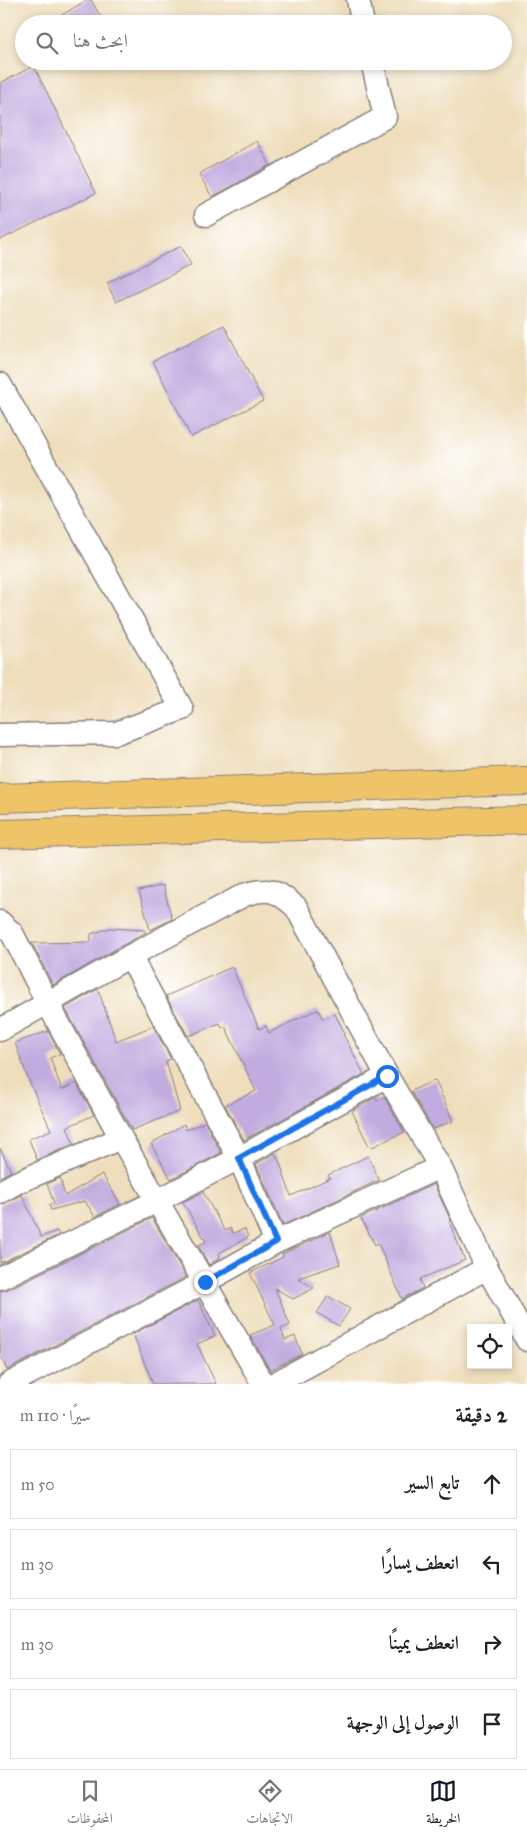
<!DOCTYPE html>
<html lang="ar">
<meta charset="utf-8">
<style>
:root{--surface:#fff;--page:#f2f2f2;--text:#222;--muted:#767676;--line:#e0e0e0;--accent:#111827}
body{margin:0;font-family:"IM FELL Great Primer",Amiri,serif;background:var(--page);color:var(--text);direction:rtl}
.controls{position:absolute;right:15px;bottom:15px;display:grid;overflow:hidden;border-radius:0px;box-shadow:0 2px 8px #0003}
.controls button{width:45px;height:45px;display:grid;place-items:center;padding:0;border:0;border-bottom:1px solid var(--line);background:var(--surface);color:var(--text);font:25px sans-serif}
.stop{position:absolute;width:15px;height:15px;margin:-11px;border:4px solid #1a73e8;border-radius:50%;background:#fff}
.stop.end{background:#1a73e8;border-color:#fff;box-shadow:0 1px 5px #0008}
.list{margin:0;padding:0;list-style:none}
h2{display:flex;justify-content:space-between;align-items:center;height:65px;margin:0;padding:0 20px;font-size:21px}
h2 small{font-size:16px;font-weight:400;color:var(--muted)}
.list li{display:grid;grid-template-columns:32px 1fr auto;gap:15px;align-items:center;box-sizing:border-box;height:70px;margin:0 10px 10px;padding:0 10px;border:1px solid var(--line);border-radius:0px}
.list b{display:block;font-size:19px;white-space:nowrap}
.list em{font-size:16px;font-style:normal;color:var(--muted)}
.icon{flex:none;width:28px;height:28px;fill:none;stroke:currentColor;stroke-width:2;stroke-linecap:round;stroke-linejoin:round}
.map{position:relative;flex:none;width:527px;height:1384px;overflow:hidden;direction:ltr}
.search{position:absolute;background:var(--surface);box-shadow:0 2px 8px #0003;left:15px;right:15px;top:15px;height:55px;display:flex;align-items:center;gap:12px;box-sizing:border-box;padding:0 18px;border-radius:28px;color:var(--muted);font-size:19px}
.sheet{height:385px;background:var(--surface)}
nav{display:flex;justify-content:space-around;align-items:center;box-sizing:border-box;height:70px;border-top:1px solid var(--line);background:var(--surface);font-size:14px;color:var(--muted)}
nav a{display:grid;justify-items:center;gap:2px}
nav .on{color:var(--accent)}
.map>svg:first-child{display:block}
.building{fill:#c1abdf}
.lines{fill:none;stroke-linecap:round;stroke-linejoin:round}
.minor-casing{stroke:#88807c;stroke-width:25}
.trunk-casing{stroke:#88807c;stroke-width:30}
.minor{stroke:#fff;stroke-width:22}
.trunk{stroke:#efc469;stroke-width:28}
.route{stroke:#1a73e8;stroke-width:6}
</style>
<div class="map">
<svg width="527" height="1384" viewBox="0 0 527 1384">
<rect width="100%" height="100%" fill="#fff"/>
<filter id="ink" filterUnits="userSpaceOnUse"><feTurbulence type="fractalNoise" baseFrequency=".02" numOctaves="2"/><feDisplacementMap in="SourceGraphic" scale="10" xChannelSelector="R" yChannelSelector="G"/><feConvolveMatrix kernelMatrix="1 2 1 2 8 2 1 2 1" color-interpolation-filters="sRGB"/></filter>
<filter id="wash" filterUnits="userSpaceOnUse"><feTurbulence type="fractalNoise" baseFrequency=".0096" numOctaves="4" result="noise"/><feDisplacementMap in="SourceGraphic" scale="20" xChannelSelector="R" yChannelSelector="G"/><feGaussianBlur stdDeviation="1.12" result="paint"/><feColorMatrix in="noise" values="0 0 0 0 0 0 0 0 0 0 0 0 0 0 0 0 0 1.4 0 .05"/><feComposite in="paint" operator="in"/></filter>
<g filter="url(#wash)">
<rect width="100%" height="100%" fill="#efdebc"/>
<g id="blocks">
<g class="building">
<path d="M87,0H91L105,24H47Z"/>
<path d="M34,66L96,193L0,240V83Z"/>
<path d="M257,141L270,165L212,197L199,174Z"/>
<path d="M181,246L191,265L116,302L107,283Z"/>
<path d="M224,325L263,401L191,437L153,361Z"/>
<path d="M163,885L172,919L150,930L139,891Z"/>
<path d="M110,928L144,930L146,932L53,985L32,943L91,942V934Z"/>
<path d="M232,967L259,1029L266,1026L269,1033L318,1009L323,1019L335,1014L345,1033L343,1034L364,1074L244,1140L225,1105L256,1091L225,1026L222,1028L220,1023L188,1036L166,996Z"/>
<path d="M98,989L116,1041L153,1026L171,1059L166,1061L180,1111L132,1130L65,1008Z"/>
<path d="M48,1031L60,1054L50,1058L62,1090L76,1083L94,1115L67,1127L74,1144L37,1160L29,1139L51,1130L29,1081L15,1043Z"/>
<path d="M435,1080L453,1121L433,1129L411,1091Z"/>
<path d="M376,1097L377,1101L384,1097L404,1132L370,1148L352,1111Z"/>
<path d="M205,1122L221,1153L171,1179L151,1144L184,1124L186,1130Z"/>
<path d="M0,1148L11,1171L0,1177Z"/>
<path d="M275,1153L280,1163L291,1196L330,1178L328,1175L368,1156L379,1180L283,1225L256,1164Z"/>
<path d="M102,1174L120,1204L95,1217L85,1201L51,1210L49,1205L54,1203L47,1184L60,1178L65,1196Z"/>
<path d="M434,1184L451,1221L449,1222L465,1260L420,1279L423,1288L402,1299L378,1243L375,1245L361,1218Z"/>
<path d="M203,1192L225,1231L230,1228L233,1233L245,1229L248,1237L219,1253L220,1258L209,1265L198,1245L206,1242L183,1202Z"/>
<path d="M22,1195L41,1237L57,1231L59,1235L0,1263V1205Z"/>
<path d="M152,1218L186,1277L7,1370L0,1354V1291L6,1290L98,1245L109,1241L108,1240Z"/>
<path d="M330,1232L340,1264L298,1278L314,1288L293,1299L275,1288L290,1325L281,1329L285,1340L295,1336L302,1354L270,1370L250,1335L275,1325L250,1273L283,1257L282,1254Z"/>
<path d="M328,1296L350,1309L339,1326L317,1313Z"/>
<path d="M198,1300L215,1336L197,1344L216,1384H153L133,1334Z"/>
</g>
</g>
</g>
<g filter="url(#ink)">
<use href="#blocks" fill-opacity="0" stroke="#88807c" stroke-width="1"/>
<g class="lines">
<g class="minor-casing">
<g id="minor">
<path d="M358,0L363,24"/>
<path d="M206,215L385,117L372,61"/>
<path d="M0,384L182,709L116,733L0,735"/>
<path d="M0,922L12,933L47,1002L121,1138L263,1384"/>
<path d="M130,956L239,1158L276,1242"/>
<path d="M0,1030L130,956L244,895C269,887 276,890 296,907L387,1076L440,1167L487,1268L527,1340"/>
<path d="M0,1192L16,1183L121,1138"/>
<path d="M0,1278L157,1201L239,1158L387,1076"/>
<path d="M9,1384L205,1282L276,1242L440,1167"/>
<path d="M274,1384L487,1268"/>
</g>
</g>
<g class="trunk-casing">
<g id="trunk">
<path d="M0,798L527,781"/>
<path d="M0,834L527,820"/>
</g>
</g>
<use href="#minor" class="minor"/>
<use href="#trunk" class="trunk"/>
</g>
</g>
<g class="lines" filter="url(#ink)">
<path class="route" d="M205,1282L276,1242L239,1158L387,1076"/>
</g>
</svg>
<div class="controls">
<button><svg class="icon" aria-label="locate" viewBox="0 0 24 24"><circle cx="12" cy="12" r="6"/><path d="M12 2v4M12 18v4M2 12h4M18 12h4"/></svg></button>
</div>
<div class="stop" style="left:387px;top:1076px"></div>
<div class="stop end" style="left:205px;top:1282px"></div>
<div class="search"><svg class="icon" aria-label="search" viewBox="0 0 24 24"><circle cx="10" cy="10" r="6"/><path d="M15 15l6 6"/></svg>ابحث هنا</div>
</div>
<section class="sheet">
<h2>2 دقيقة<small>سيرًا · 110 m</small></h2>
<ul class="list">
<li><svg class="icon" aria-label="ahead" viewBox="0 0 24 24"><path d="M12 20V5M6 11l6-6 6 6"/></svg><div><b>تابع السير</b></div><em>50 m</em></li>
<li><svg class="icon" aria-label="left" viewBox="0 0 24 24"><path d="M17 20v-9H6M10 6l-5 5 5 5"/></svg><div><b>انعطف يسارًا</b></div><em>30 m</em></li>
<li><svg class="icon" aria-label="right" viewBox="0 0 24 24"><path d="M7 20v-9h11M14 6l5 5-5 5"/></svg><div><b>انعطف يمينًا</b></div><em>30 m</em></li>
<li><svg class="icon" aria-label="arrive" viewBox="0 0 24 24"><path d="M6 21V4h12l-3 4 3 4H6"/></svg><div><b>الوصول إلى الوجهة</b></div></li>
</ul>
</section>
<nav>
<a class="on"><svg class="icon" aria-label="map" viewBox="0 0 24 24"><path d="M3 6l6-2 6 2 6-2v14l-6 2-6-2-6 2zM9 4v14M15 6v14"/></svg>الخريطة</a>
<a><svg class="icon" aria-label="directions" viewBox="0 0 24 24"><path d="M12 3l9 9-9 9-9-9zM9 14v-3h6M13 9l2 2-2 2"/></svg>الاتجاهات</a>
<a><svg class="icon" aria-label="saved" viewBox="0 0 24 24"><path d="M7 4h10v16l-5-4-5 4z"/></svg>المحفوظات</a>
</nav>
